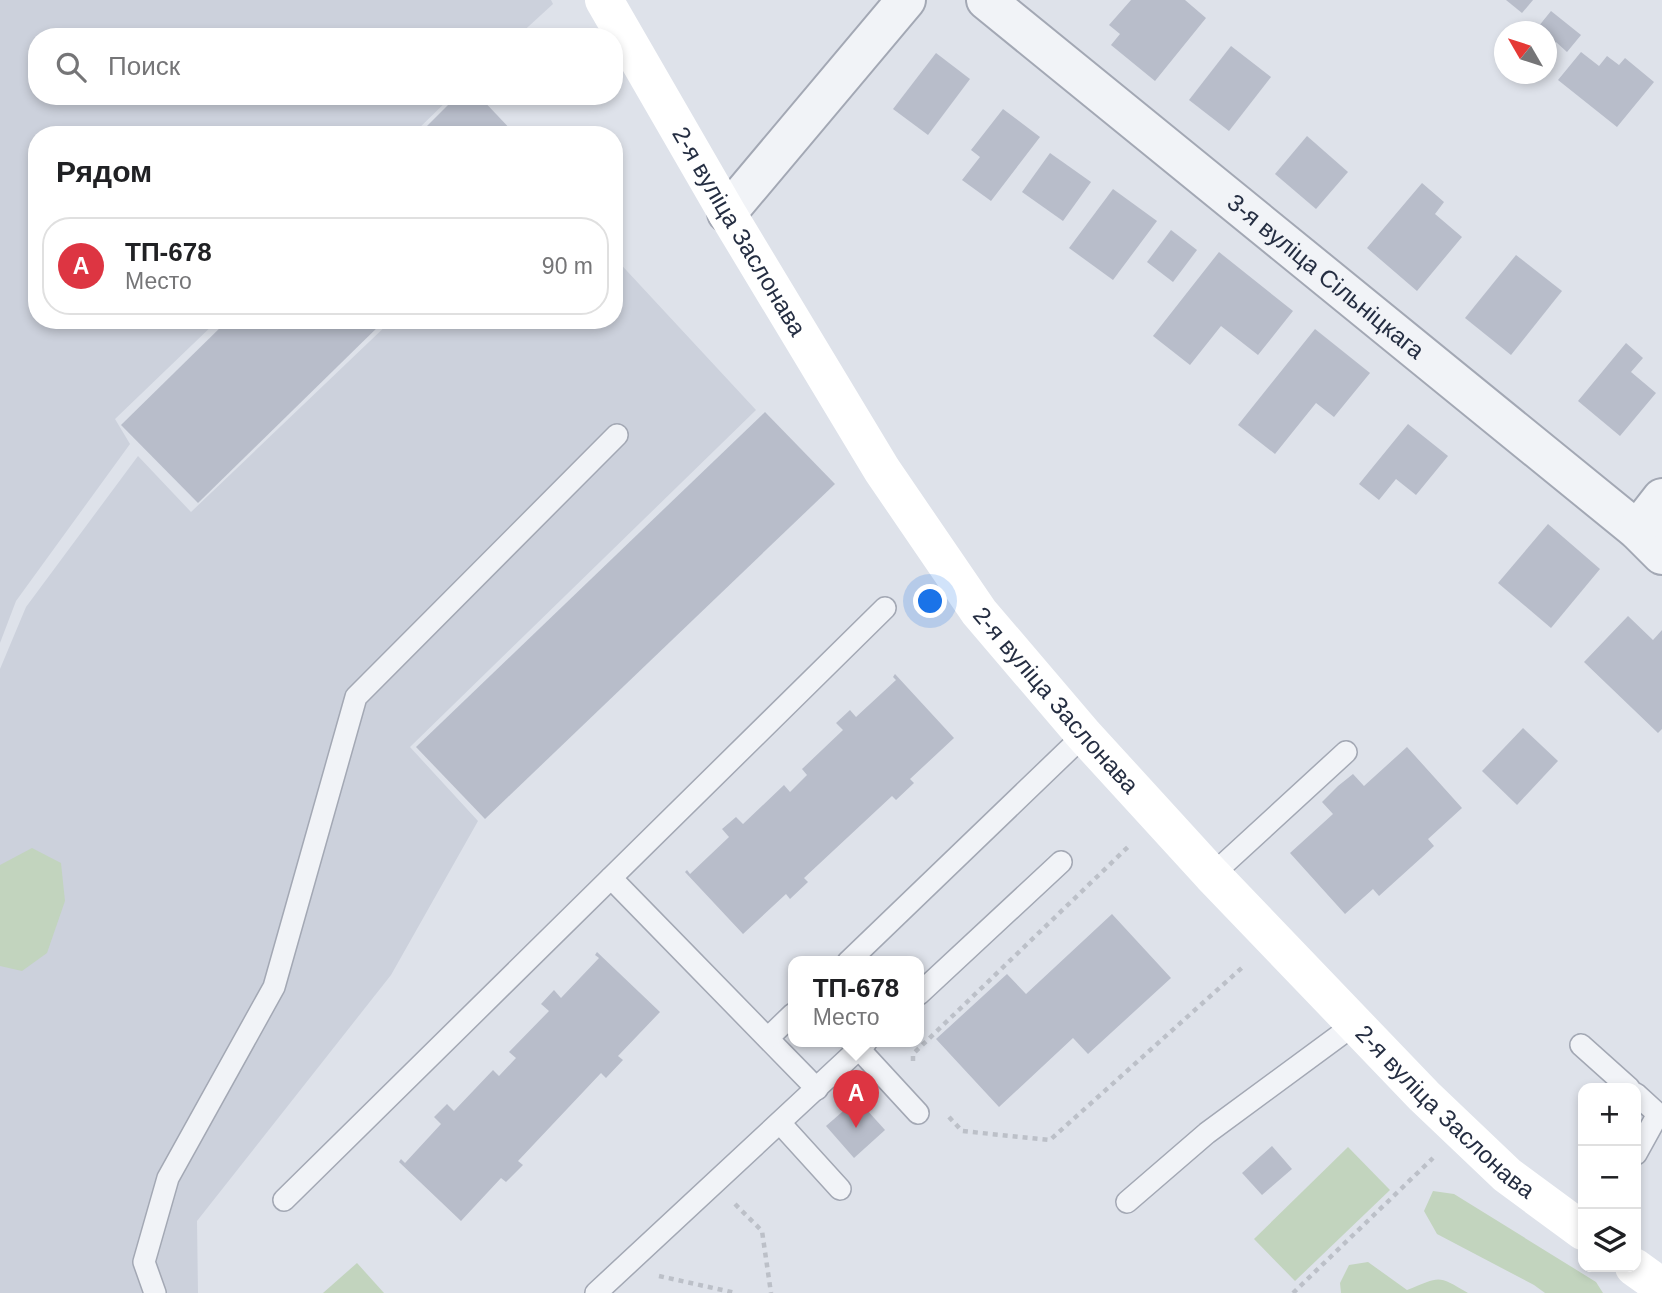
<!DOCTYPE html>
<html lang="ru">
<meta charset="utf-8">
<style>
:root{--surface:#fff;--page:#f2f2f2;--text:#202124;--muted:#757577;--line:#e0e0e0;--accent:#dd3542}
body{margin:0;font-family:Helvetica,sans-serif;background:var(--page);color:var(--text)}
.controls{position:absolute;right:21px;bottom:21px;display:grid;overflow:hidden;border-radius:14px;box-shadow:0 4px 10px #0003}
.controls button{width:63px;height:63px;display:grid;place-items:center;padding:0;border:0;border-bottom:2px solid var(--line);background:var(--surface);color:var(--text);font:35px sans-serif}
.compass{position:absolute;left:1494px;top:21px;width:63px;height:63px;border-radius:50%;background:var(--surface);box-shadow:0 4px 10px #0003;rotate:309deg}
.you{position:absolute;left:931px;top:602px;width:24px;height:24px;margin:-18px;border:5px solid #fff;border-radius:50%;background:#1a73e8;box-shadow:0 0 0 10px #1a73e833}
.badge{display:grid;place-items:center;width:46px;height:46px;border-radius:50%;background:var(--accent);color:#fff;font-size:23px;font-weight:700}
.pin{position:absolute;translate:-50% -58px;filter:drop-shadow(0 2px 4px #0008)}
.pin::after{content:'';position:absolute;top:37px;width:24px;height:21px;background:inherit;clip-path:polygon(0 0,100% 0,50% 100%)}
.popup{position:absolute;left:788px;top:956px;width:136px;height:91px;box-sizing:border-box;display:grid;place-content:center;border-radius:14px;background:var(--surface);filter:drop-shadow(0 2px 5px #0005);font-size:23px;white-space:nowrap;color:var(--muted)}
.popup b{font-size:26px;color:var(--text)}
.popup::after{content:'';position:absolute;left:50%;top:100%;margin-left:-14px;border:14px solid transparent;border-top-color:var(--surface)}
.list{margin:0;padding:0;list-style:none}
h2{display:flex;justify-content:space-between;align-items:center;height:91px;margin:0;padding:0 28px;font-size:30px}
h2 small{font-size:23px;font-weight:400;color:var(--muted)}
.list li{display:grid;grid-template-columns:46px 1fr auto;gap:21px;align-items:center;box-sizing:border-box;height:98px;margin:0 14px 14px;padding:0 14px;border:2px solid var(--line);border-radius:28px}
.list b{display:block;font-size:26px;white-space:nowrap}
.list p{margin:0;font-size:23px;white-space:nowrap;color:var(--muted)}
.list em{font-size:23px;font-style:normal;color:var(--muted)}
.icon{flex:none;width:38px;height:38px;fill:none;stroke:currentColor;stroke-width:2;stroke-linecap:round;stroke-linejoin:round}
.map{position:relative;flex:none;width:1662px;height:1293px;overflow:hidden}
.search{position:absolute;background:var(--surface);box-shadow:0 4px 10px #0003;left:28px;top:28px;width:595px;height:77px;display:flex;align-items:center;gap:18px;box-sizing:border-box;padding:0 24px;border-radius:28px;color:var(--muted);font-size:26px}
.panel{position:absolute;background:var(--surface);box-shadow:0 4px 10px #0003;left:28px;top:126px;width:595px;height:203px;border-radius:28px}
.map>svg:first-child{display:block}
.built{fill:#ccd1dc}
.green{fill:#c2d4be}
.building{fill:#b8bdca}
.lines{fill:none;stroke-linecap:round;stroke-linejoin:round}
.service-casing{stroke:#a3a8b4;stroke-width:24}
.minor-casing{stroke:#a3a8b4;stroke-width:42}
.path{stroke:#bcc0c8;stroke-width:4.5;stroke-dasharray:5 5;stroke-linecap:butt}
.service{stroke:#f1f3f7;stroke-width:21}
.minor{stroke:#f1f3f7;stroke-width:38}
.secondary{stroke:#fff;stroke-width:38}
.labels{text-anchor:middle;stroke-width:7;stroke-linejoin:round;paint-order:stroke}
.street-label{font-size:24px;fill:#252e42;stroke:#eef1f7}
</style>
<div class="map">
<svg width="1662" height="1293" viewBox="0 0 1662 1293">
<rect width="100%" height="100%" fill="#dee2ea"/>
<g class="built">
<path d="M0,0H551L553,4L517,37H37V96H452L412,135H37V320H218L115,419L130,444L16,601L0,643Z"/>
<path d="M614,257L756,410L410,747L478,821L391,975L197,1221L198,1293H0V669L26,607L138,456L191,512L392,320H614Z"/>
</g>
<g class="green">
<path d="M32,848L61,863L65,901L47,953L22,971L0,966V865Z"/>
<path d="M1348,1147L1390,1190L1295,1281L1254,1239Z"/>
<path d="M1433,1191L1454,1194L1596,1282L1603,1293H1545L1534,1285L1437,1234L1424,1211Z"/>
<path d="M1368,1262L1407,1290C1441,1277 1436,1274 1468,1293H1341L1340,1283L1349,1265Z"/>
<path d="M357,1263L384,1293H323Z"/>
</g>
<g class="building">
<path d="M1131,0H1185L1206,18L1155,81L1111,45L1120,34L1109,25Z"/>
<path d="M1506,0H1533L1522,13Z"/>
<path d="M1551,11L1581,35L1567,52L1556,42L1546,54V32H1534Z"/>
<path d="M1231,46L1271,77L1229,131L1189,100Z"/>
<path d="M1581,52L1599,66L1607,56L1619,65L1625,58L1654,82L1617,127L1558,80Z"/>
<path d="M936,53L970,79L928,135L893,109Z"/>
<path d="M457,96H479L516,135H418Z"/>
<path d="M1003,109L1040,137L991,201L962,180L980,157L971,150Z"/>
<path d="M1307,136L1348,172L1316,209L1275,174Z"/>
<path d="M1050,153L1091,182L1063,221L1022,192Z"/>
<path d="M1422,183L1444,202L1435,214L1462,237L1417,291L1367,248Z"/>
<path d="M1113,189L1157,221L1113,280L1069,248Z"/>
<path d="M1171,230L1197,250L1173,282L1147,262Z"/>
<path d="M1219,252L1293,311L1258,355L1221,326L1190,365L1153,336Z"/>
<path d="M1516,255L1562,291L1511,355L1465,318Z"/>
<path d="M228,320H385L198,503L121,425Z"/>
<path d="M1315,329L1370,373L1334,417L1316,403L1275,454L1238,425Z"/>
<path d="M1626,343L1643,358L1631,372L1656,393L1620,436L1578,401Z"/>
<path d="M765,412L835,484L485,819L416,747Z"/>
<path d="M1408,424L1448,456L1416,495L1396,479L1379,500L1359,484Z"/>
<path d="M1548,524L1600,569L1551,628L1498,583Z"/>
<path d="M1628,616L1653,640L1662,630V729L1658,733L1584,662Z"/>
<path d="M895,674L954,738L910,779L914,783L896,800L892,796L804,878L808,882L790,899L786,894L743,934L685,872L687,870L690,874L729,837L722,829L736,817L743,824L784,785L790,792L807,775L802,769L843,730L836,723L850,710L856,717L896,680L893,677Z"/>
<path d="M1523,728L1558,761L1517,805L1482,771Z"/>
<path d="M1407,747L1462,808L1428,839L1434,846L1421,858L1379,896L1373,889L1345,914L1290,853L1333,814L1322,802L1338,786L1353,774L1364,786Z"/>
<path d="M1112,914L1171,978L1088,1054L1073,1038L999,1107L936,1039L1007,974L1026,994Z"/>
<path d="M597,952L660,1012L618,1056L623,1060L606,1078L601,1073L518,1161L523,1165L506,1182L501,1178L461,1221L399,1162L401,1159L405,1163L441,1124L434,1117L447,1104L454,1111L493,1070L499,1076L516,1058L509,1052L549,1011L541,1004L554,990L561,998L599,958L595,955Z"/>
<path d="M857,1099L885,1130L854,1158L826,1126Z"/>
<path d="M1272,1146L1292,1169L1262,1195L1242,1173Z"/>
</g>
<g class="lines">
<g class="service-casing">
<g id="service">
<path d="M1212,875L1346,752"/>
<path d="M611,878L817,1089"/>
<path d="M848,962L1084,735"/>
<path d="M919,994L1061,862"/>
<path d="M768,1038L793,1014"/>
<path d="M1581,1045L1629,1088"/>
<path d="M859,1049L918,1113"/>
<path d="M1636,1094L1658,1114L1636,1154"/>
<path d="M780,1123L840,1189"/>
<path d="M284,1200L885,608"/>
<path d="M1127,1202L1207,1133L1355,1024"/>
<path d="M155,1293L144,1262L168,1178L274,987L356,697L617,435"/>
<path d="M596,1293L866,1042"/>
</g>
</g>
<g class="minor-casing">
<g id="minor">
<path id="s1" d="M986,0L1637,530L1662,555"/>
<path d="M727,213L906,0"/>
<path d="M1637,530L1662,498"/>
</g>
</g>
<g class="path">
<path d="M913,1061V1054L1131,844"/>
<path d="M949,1117L962,1131L1050,1140L1245,965"/>
<path d="M735,1204L762,1231L771,1293"/>
<path d="M659,1276L736,1293"/>
<path d="M1293,1293L1433,1158"/>
</g>
<use href="#service" class="service"/>
<use href="#minor" class="minor"/>
<g class="secondary">
<path id="s2" d="M604,0L727,213L882,470L979,612L1084,735L1212,875L1424,1096L1507,1175L1583,1231"/>
<path d="M1634,1267L1662,1287"/>
</g>
</g>
<g class="labels">
<g class="street-label">
<text dy="8" stroke="none"><textPath href="#s2" startOffset="268">2-я вуліца Заслонава</textPath></text>
<text dy="8" stroke="none"><textPath href="#s1" startOffset="438">3-я вуліца Сільніцкага</textPath></text>
<text dy="8" stroke="none"><textPath href="#s2" startOffset="835">2-я вуліца Заслонава</textPath></text>
<text dy="8" stroke="none"><textPath href="#s2" startOffset="1402">2-я вуліца Заслонава</textPath></text>
</g>
</g>
</svg>
<div class="controls">
<button>+</button>
<button>−</button>
<button><svg class="icon" aria-label="layers" viewBox="0 0 24 24"><path d="M12 4l9 5-9 5-9-5zM3 14l9 5 9-5"/></svg></button>
</div>
<svg class="compass" viewBox="-18 -18 36 36"><path d="M0-13l5 13h-10z" fill="#e53935"/><path d="M0 13l5-13h-10z" fill="#757577"/></svg>
<div class="you"></div>
<div class="pin badge" style="left:856px;top:1128px">A</div>
<div class="popup"><b>ТП-678</b>Место</div>
<div class="search"><svg class="icon" aria-label="search" viewBox="0 0 24 24"><circle cx="10" cy="10" r="6"/><path d="M15 15l6 6"/></svg>Поиск</div>
<section class="panel">
<h2>Рядом<small></small></h2>
<ul class="list">
<li><span class="badge">A</span><div><b>ТП-678</b><p>Место</p></div><em>90 m</em></li>
</ul>
</section>
</div>
